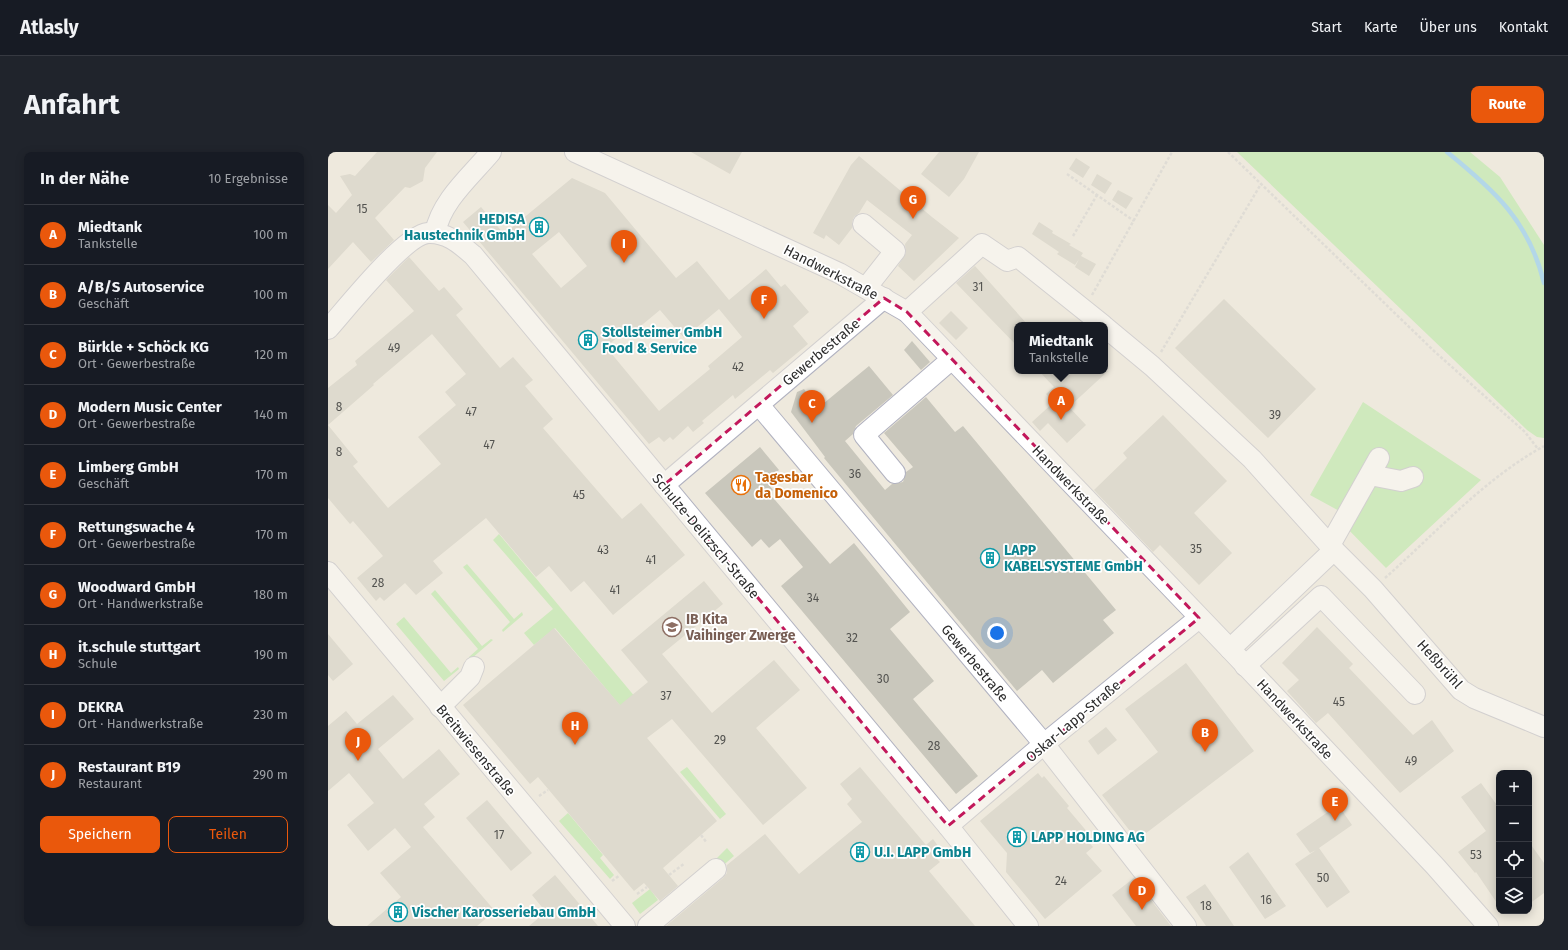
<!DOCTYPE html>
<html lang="de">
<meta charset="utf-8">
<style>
:root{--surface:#171b24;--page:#20242c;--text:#f1f3f6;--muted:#9ea1a6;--line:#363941;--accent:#ea580c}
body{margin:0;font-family:"Fira Sans",sans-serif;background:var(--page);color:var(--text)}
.controls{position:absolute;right:12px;bottom:12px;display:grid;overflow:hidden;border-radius:8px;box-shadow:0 2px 10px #0003}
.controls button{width:36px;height:36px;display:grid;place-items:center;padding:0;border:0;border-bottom:1px solid var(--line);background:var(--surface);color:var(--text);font:20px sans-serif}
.you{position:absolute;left:669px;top:481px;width:14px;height:14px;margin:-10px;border:3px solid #fff;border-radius:50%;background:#1a73e8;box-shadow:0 0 0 6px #1a73e833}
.badge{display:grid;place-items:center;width:26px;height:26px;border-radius:50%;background:var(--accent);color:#fff;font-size:13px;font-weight:700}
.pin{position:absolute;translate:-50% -33px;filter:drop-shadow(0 1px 2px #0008)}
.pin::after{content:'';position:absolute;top:21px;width:14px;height:12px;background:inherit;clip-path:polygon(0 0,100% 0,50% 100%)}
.popup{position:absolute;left:686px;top:170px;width:94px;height:52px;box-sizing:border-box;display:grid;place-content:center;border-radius:8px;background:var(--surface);filter:drop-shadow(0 1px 3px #0005);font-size:13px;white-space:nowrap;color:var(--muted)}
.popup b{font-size:15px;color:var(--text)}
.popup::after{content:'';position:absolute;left:50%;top:100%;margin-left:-8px;border:8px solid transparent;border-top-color:var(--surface)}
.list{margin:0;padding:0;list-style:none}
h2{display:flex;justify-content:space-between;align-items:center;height:52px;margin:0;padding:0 16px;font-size:17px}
h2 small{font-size:13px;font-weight:400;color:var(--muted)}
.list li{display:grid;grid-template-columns:26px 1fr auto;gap:12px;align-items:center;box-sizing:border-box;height:60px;padding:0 16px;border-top:1px solid var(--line)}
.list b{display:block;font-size:15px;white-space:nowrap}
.list p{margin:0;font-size:13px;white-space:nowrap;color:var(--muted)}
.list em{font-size:13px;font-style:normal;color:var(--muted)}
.actions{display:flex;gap:8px;padding:12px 16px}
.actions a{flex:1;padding:9px 0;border:1px solid var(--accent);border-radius:8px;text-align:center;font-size:14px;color:var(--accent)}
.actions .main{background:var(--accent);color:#fff}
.icon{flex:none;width:22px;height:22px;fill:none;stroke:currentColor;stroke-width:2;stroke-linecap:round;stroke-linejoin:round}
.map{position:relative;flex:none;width:1216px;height:774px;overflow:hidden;border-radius:8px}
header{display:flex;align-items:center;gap:24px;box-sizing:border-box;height:56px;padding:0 20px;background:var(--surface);border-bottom:1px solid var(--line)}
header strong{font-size:19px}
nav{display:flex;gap:22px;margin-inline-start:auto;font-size:14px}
.intro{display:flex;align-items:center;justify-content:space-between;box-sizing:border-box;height:96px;padding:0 24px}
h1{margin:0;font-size:28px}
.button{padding:10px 18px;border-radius:8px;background:var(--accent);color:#fff;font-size:14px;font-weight:700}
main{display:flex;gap:24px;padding:0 24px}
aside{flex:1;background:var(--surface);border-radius:8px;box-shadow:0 2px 10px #0003}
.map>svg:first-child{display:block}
.green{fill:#a8e897}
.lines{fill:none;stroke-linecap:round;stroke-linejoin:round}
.stream{stroke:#6bc0f6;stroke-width:4.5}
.building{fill:#c9c7bc;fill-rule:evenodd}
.minor-casing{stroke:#b1b2c0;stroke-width:22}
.path{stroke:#ccc;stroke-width:2.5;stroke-dasharray:3 2;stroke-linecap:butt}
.minor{stroke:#fff;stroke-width:20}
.marked{fill:none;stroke:#c2185b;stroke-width:3;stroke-dasharray:8 5;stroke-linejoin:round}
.labels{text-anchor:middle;stroke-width:3.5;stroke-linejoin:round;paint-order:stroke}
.number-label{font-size:12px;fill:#535350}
.culture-label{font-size:14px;font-weight:bold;fill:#0d838f;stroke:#fff;text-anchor:start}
.street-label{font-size:14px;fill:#2c2c2c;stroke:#fff}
.food-label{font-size:14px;font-weight:bold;fill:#c56008;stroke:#fff;text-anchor:start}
.education-label{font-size:14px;font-weight:bold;fill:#785e54;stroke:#fff;text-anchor:start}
</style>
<header>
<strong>Atlasly</strong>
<nav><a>Start</a><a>Karte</a><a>Über uns</a><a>Kontakt</a></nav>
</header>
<div class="intro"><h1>Anfahrt</h1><a class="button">Route</a></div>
<main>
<aside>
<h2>In der Nähe<small>10 Ergebnisse</small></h2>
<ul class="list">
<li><span class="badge">A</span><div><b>Miedtank</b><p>Tankstelle</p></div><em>100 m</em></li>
<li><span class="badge">B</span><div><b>A/B/S Autoservice</b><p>Geschäft</p></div><em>100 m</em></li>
<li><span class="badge">C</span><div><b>Bürkle + Schöck KG</b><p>Ort · Gewerbestraße</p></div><em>120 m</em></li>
<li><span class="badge">D</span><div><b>Modern Music Center</b><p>Ort · Gewerbestraße</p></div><em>140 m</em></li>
<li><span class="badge">E</span><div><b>Limberg GmbH</b><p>Geschäft</p></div><em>170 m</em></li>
<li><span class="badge">F</span><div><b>Rettungswache 4</b><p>Ort · Gewerbestraße</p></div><em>170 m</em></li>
<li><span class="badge">G</span><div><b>Woodward GmbH</b><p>Ort · Handwerkstraße</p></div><em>180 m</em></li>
<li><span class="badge">H</span><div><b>it.schule stuttgart</b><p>Schule</p></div><em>190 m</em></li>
<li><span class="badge">I</span><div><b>DEKRA</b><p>Ort · Handwerkstraße</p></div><em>230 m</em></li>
<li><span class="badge">J</span><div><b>Restaurant B19</b><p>Restaurant</p></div><em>290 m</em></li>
</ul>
<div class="actions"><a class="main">Speichern</a><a>Teilen</a></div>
</aside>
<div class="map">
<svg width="1216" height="774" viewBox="0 0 1216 774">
<rect width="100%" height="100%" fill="#eee9dd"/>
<g class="green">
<path d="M909,0H1142L1172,25L1216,93V286L1209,285L1199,278Z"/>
<path d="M1035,250L1153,328L1058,416L1011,368L1015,361L982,343Z"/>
<path d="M171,382L313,552L300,563L227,476L206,493L196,481L225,457L165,388Z"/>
<path d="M139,412L186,467L194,460L195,463L175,480L174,478L182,470L135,415Z"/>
<path d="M107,438L154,494L163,487L165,488L143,507L141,505L150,497L103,442Z"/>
<path d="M76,465L123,521L130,515L131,517L116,529L68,472Z"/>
<path d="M359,615L398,662L392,667L352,620Z"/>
<path d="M240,661L275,703L272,706L286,723L282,727L231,669Z"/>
<path d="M399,696L406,704L392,716L386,709Z"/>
<path d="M322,737L330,748L312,762L304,751Z"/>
</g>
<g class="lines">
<path class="stream" d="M1119,0C1166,38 1201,69 1216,131"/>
</g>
<g class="building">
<path d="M49,0H109L97,16L95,29L82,36L77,35L47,66L66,88L43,110L25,90L0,117V53L8,61L24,43L12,24L22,22L27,24Z"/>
<path d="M363,0H414L402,22Z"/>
<path d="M611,0H651L636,27L621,45L593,22Z"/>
<path d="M531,4L604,65L631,86L586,129L570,114L578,101L577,92L584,83L539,48L531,61L526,65L524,70V76L511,93L498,83L496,87L485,81L523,13Z"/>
<path d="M748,6L762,15L755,26L741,17Z"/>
<path d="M769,22L784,31L777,42L763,33Z"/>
<path d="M244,26L277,41L348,126L369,109L401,148L438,117L453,135L457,132L481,160L465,174L480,192L445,221L442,218L407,247L405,243L374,269L376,271L365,280L360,274L345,288L342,285L336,290L331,285L321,292L135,70L153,55L176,82ZM231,80L259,114L233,136L204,102ZM391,157L414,185L380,214L382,217L331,259L278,195L299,177L303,182L332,158L356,186Z"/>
<path d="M790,38L805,46L798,57L784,48Z"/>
<path d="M711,70L725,79L724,81L743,92L741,93L755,101L753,104L768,112L761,124L747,115L751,107L747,113L729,102L731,100L704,82Z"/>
<path d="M81,105L111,139L116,135L135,157L128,163L172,216L185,205L205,228L197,234L225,267L215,276L294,367L313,351L357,403L285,463L256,429L243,440L221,414L208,425L158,366L105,409L115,421L88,443L77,431L56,449L52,445L48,449L29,426L55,404L25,369L22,372L0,346V236L29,213L27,209L86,159L58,128ZM104,182L138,222L117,240L128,253L90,285L113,312L60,356L25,314L30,310L0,273L46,233L45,232Z"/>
<path d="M647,114L700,173H689V194L628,131Z"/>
<path d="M896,147L988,237L940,286L847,196Z"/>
<path d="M623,159L640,176L628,188L611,171Z"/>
<path d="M584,189L602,210L593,218L576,198Z"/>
<path d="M541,214L565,243L528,274L525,282L517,289L557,338L564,332L575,330L578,320L585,315L556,281L598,245L627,280L635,274L788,458L775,468L786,481L725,531L714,518L689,539L496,306L497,305L463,260L469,240L476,237L490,256Z"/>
<path d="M711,219H780L741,255L758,273L739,291L720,271L712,279L704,270L726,250L718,242L726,235Z"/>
<path d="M835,263L899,329L866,361L904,401L871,433L832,393L825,400L766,338L799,306L795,301Z"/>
<path d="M432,295L451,318L438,329L445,338L441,341L502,412L526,391L582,460L562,477L606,529L585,547L650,624L628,642L453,434L475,415L452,387L441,396L433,387L424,395L377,341Z"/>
<path d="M376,429L395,452L334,502L384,561L446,508L472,538L428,576L479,636L435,673L344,567L319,586L389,669L335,716L350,734L332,749L316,731L306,739L210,625L202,632L135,553L226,476L292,553L320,530L293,498Z"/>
<path d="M989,475L1025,512L1021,516L1085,583L1104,568L1126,599L1072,641L1000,561L988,571L959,539L971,528L954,511Z"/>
<path d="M0,482L25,512L5,529L0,523Z"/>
<path d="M858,511L926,599L809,688L774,643L830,600L797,557Z"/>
<path d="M65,543L86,567L50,597L75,627L111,597L132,622L96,652L107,665L95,675L167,759L149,774H39L73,745L52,721L83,695L67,676L40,699L19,673L46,651L21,621L0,639V574L18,559L29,572Z"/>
<path d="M778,575L789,588L770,603L760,589Z"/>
<path d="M532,615L598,693L605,687L613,698L606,704L612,710L601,719L647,774H338L395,726L399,721V713L437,682L471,722L534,670L519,652L524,647L512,632Z"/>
<path d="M710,621L714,626L716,624L741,654L739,656L761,682L756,685L765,695L758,701L774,719L717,767L678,720L679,701L652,669Z"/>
<path d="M1153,631L1171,656V754L1148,720L1147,721L1130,700L1158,679L1133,645Z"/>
<path d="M159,648L204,701L183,719L138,666Z"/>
<path d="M1010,653L1024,673L991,696L1022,740L999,756L967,712L988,698L982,701L968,682Z"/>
<path d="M1201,690L1216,711V741L1201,752Z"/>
<path d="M920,700L958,754L937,767L901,715Z"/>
<path d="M227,723L270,774H201L218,760L204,743Z"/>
<path d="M806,726L843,774H808L784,743Z"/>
<path d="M877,732L898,762L906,774H878L858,745Z"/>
</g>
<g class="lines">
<g class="minor-casing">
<g id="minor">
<path d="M247,0L511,121L579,160L902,497L1107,714L1160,774"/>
<path d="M535,72L567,99L538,136"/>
<path d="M107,81C113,49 142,25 163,0"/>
<path d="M579,160L654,92L679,109L690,105L775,173"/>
<path d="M777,175L824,214L924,307L1006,398L1045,437L1133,538L1146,546L1216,575"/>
<path d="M0,177C18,157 76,83 100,81C119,80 132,92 145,103L620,674L700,774"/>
<path d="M431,253L716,592L858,774"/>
<path d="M567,321L536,283L624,207"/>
<path d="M1042,323L1073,329L1085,325"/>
<path d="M336,333L556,146"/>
<path d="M1002,393L1051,306"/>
<path d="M0,420L297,774"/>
<path d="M902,497L1006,398"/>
<path d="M917,514L993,444L1087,542"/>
<path d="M112,555L142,525L146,515"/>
<path d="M620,674L716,592L871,466"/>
<path d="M320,774L388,717"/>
</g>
</g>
<g class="path">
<path d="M900,0L1106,199L1197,280L1210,297"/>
<path d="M739,22L806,69"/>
<path d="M745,84L769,43"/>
<path d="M764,143L844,0"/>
<path d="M833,200L933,32"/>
<path d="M1057,426C1108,381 1156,327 1216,294"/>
<path d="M211,644L220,638"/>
<path d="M373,683L379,691"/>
<path d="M341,723L357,711"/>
<path d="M284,729L292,723"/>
<path d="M309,742L319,735"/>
</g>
<use href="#minor" class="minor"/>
</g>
<path d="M0 0H1216V774H0ZM556,146L579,160L871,466L620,674L336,333Z" fill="#eee9dd" fill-opacity=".55" fill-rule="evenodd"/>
<path class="marked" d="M556,146L579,160L871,466L620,674L336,333Z"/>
<defs>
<g id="building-ring" transform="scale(1)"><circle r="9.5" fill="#fff" stroke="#0f9aa8" stroke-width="1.5"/><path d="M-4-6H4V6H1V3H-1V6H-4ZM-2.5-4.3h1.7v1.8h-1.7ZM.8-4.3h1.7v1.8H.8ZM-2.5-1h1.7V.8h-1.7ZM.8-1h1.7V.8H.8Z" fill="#0f9aa8"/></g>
<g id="restaurant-ring" transform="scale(1)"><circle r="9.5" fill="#fff" stroke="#e8710a" stroke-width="1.5"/><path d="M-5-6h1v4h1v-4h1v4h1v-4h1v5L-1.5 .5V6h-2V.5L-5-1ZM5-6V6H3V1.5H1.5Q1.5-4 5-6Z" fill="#e8710a"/></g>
<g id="school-ring" transform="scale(1)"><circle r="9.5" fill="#fff" stroke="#8d6e63" stroke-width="1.5"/><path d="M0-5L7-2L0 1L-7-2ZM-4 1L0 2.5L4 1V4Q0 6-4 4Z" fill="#8d6e63"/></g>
</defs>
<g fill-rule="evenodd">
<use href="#building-ring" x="211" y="75"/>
<use href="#building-ring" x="260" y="188"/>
<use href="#restaurant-ring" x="413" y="333"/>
<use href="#building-ring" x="662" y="406"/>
<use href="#school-ring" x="344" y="475"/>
<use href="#building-ring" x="689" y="685"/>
<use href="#building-ring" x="532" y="700"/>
<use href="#building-ring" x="70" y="760"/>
</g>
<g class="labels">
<g class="number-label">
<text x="34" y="61">15</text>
<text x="650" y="139">31</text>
<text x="66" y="200">49</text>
<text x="410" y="219">42</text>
<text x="11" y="259">8</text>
<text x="143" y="264">47</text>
<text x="947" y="267">39</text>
<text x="161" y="297">47</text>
<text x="11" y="304">8</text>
<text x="527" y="326">36</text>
<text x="251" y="347">45</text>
<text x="868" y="401">35</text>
<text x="275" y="402">43</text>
<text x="323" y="412">41</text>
<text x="50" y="435">28</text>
<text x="287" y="442">41</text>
<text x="485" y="450">34</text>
<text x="524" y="490">32</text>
<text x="555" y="531">30</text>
<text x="338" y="548">37</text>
<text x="1011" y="554">45</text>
<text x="392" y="592">29</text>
<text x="606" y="598">28</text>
<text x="1083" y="613">49</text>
<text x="171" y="687">17</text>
<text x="1148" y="707">53</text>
<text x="995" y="730">50</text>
<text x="733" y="733">24</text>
<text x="938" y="752">16</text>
<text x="878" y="758">18</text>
</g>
<g class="culture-label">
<text x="197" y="72" text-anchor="end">HEDISA<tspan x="197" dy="16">Haustechnik GmbH</tspan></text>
<text x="274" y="185">Stollsteimer GmbH<tspan x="274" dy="16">Food &amp; Service</tspan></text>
<text x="676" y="403">LAPP<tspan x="676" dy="16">KABELSYSTEME GmbH</tspan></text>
<text x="703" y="690">LAPP HOLDING AG</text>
<text x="546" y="705">U.I. LAPP GmbH</text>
<text x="84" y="765">Vischer Karosseriebau GmbH</text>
</g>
<g class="street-label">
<text transform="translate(503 120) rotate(27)" y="5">Handwerkstraße</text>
<text transform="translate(493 200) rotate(-40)" y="5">Gewerbestraße</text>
<text transform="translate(743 333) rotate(46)" y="5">Handwerkstraße</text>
<text transform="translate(378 384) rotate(50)" y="5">Schulze-Delitzsch-Straße</text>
<text transform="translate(647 511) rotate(50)" y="5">Gewerbestraße</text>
<text transform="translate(1112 512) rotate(48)" y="5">Heßbrühl</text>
<text transform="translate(967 567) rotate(47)" y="5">Handwerkstraße</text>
<text transform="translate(745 569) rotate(-40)" y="5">Oskar-Lapp-Straße</text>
<text transform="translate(148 598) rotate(50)" y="5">Breitwiesenstraße</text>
</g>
<g class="food-label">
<text x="427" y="330">Tagesbar<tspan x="427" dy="16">da Domenico</tspan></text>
</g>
<g class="education-label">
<text x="358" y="472">IB Kita<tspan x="358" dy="16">Vaihinger Zwerge</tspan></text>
</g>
</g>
</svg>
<div class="controls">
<button>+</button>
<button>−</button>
<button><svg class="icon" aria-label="locate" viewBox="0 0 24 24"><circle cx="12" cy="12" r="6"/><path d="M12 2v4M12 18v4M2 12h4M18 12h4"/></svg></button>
<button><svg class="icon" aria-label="layers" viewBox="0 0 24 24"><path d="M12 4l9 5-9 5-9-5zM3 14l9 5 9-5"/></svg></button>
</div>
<div class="you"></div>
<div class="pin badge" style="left:733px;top:268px">A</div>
<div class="popup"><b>Miedtank</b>Tankstelle</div>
<div class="pin badge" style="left:877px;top:600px">B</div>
<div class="pin badge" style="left:484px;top:271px">C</div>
<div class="pin badge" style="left:814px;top:758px">D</div>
<div class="pin badge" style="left:1007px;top:669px">E</div>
<div class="pin badge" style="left:436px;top:167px">F</div>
<div class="pin badge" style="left:585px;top:67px">G</div>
<div class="pin badge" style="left:247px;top:593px">H</div>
<div class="pin badge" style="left:296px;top:111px">I</div>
<div class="pin badge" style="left:30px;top:609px">J</div>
</div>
</main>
